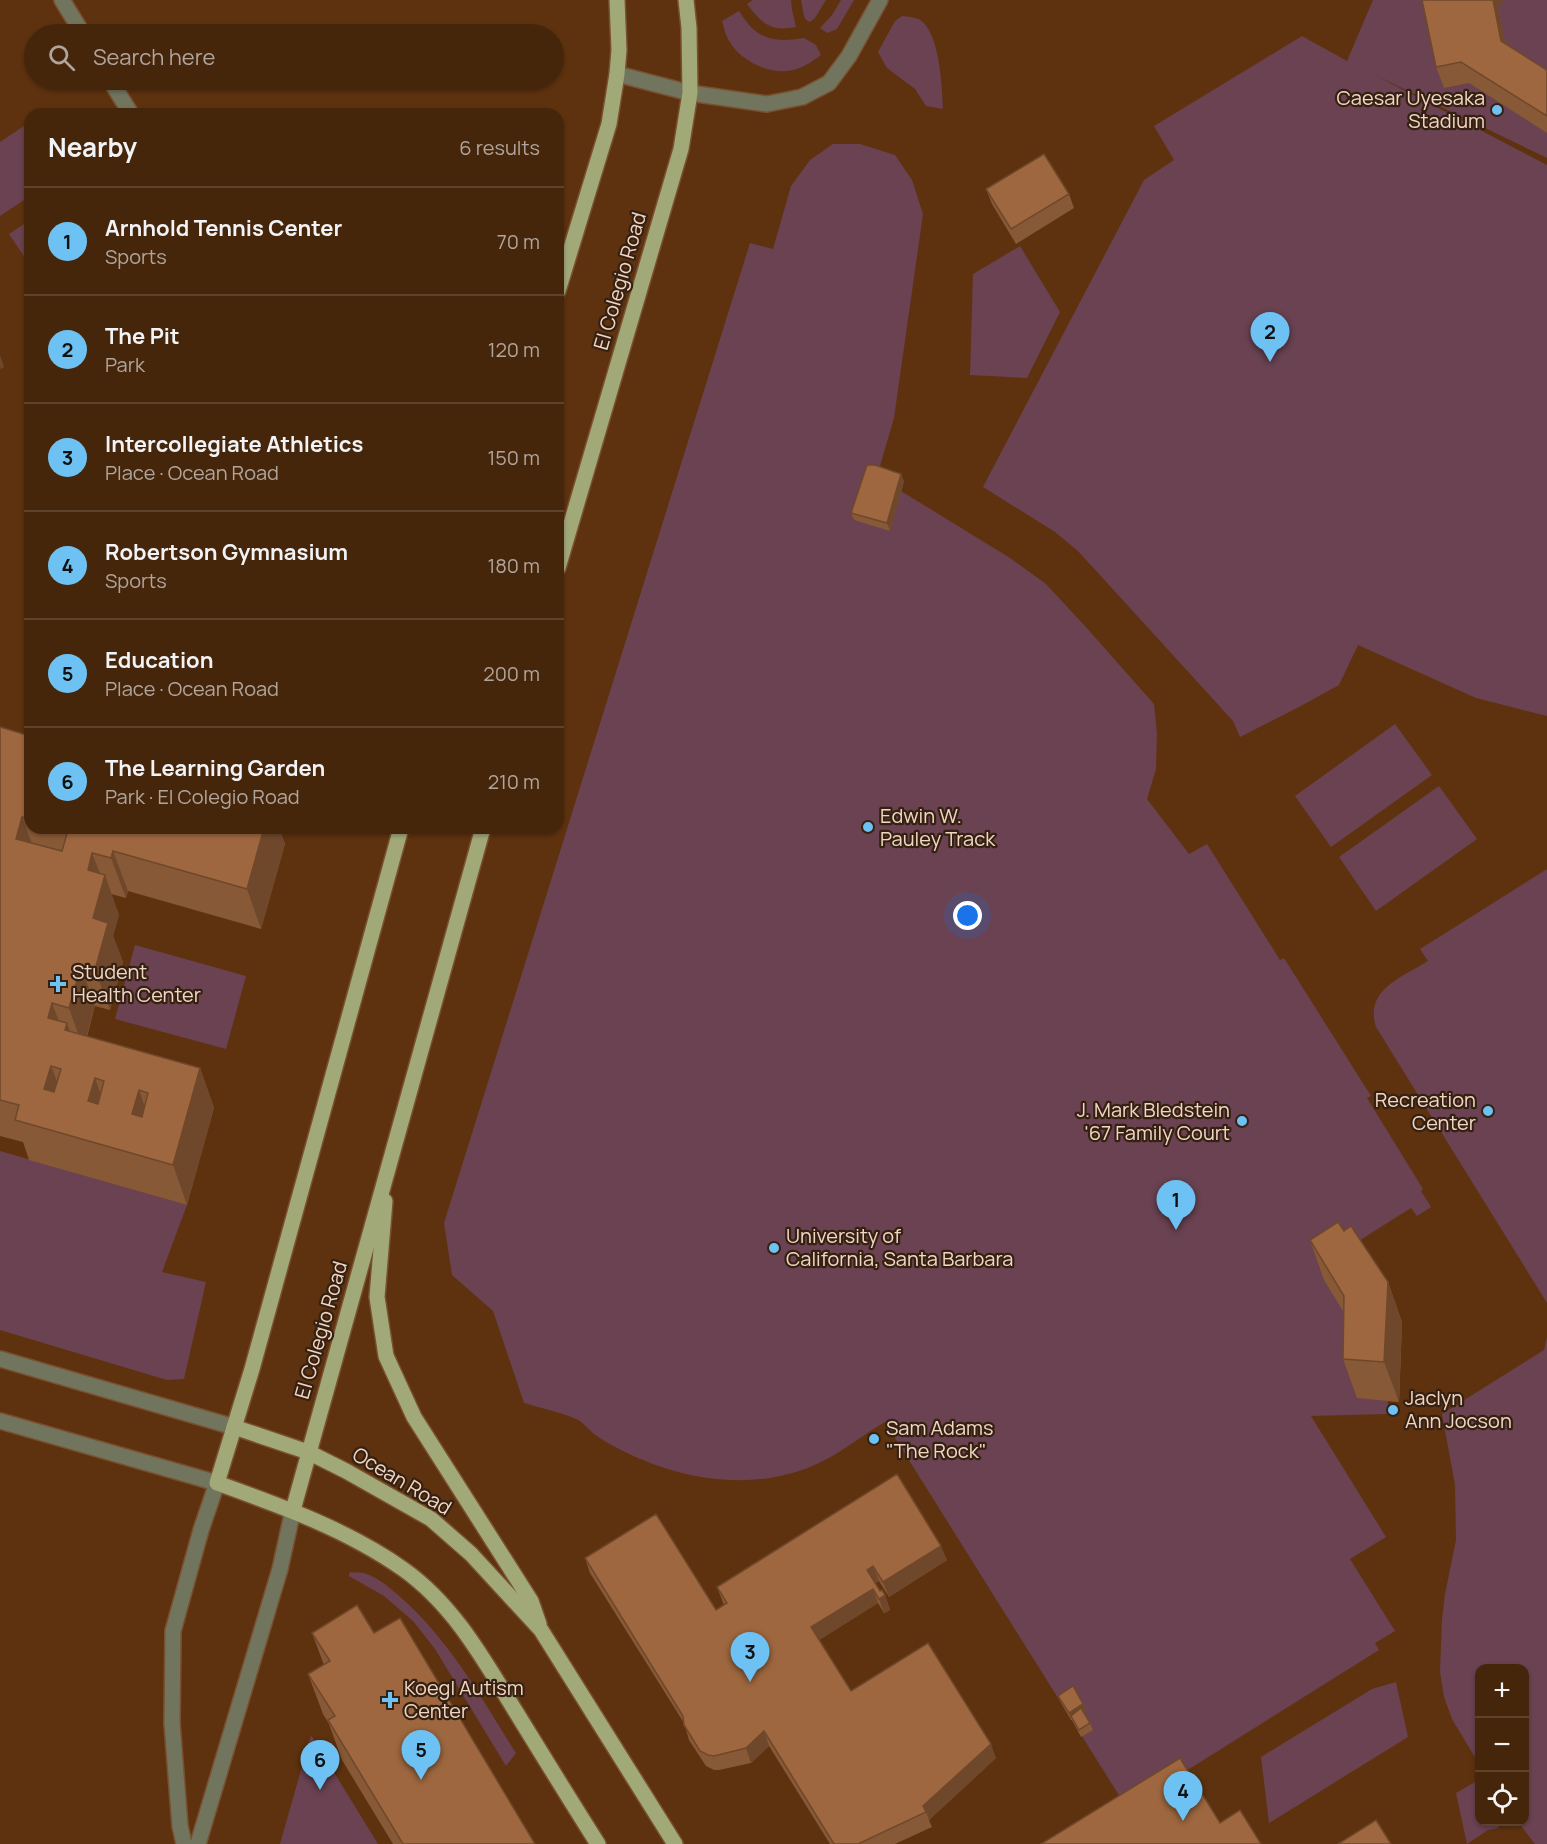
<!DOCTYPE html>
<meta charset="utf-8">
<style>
:root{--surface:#46260b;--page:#4d2e14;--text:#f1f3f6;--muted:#b0a59d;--line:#5e432c;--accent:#6dc2f3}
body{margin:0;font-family:Manrope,sans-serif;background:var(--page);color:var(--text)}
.controls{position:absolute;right:18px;bottom:18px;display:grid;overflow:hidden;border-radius:12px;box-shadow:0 2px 4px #0004}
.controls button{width:54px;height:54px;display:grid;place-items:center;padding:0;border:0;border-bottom:2px solid var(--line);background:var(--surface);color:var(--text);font:30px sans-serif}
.you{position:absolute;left:968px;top:916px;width:21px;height:21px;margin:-15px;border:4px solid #fff;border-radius:50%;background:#1a73e8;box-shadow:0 0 0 9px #1a73e833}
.badge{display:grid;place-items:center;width:39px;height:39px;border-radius:50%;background:var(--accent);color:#111;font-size:20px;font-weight:700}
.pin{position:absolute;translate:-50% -50px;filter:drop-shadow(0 2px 3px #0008)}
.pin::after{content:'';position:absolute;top:32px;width:21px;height:18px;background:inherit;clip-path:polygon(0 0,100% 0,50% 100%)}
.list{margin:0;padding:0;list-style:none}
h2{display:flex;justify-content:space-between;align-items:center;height:78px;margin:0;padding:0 24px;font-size:26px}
h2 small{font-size:20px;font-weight:400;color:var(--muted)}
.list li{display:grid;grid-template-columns:39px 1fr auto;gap:18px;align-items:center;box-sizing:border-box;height:108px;padding:0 24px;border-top:2px solid var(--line)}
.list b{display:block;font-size:22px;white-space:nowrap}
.list p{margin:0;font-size:20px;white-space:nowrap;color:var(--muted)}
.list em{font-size:20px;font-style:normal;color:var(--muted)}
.icon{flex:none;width:33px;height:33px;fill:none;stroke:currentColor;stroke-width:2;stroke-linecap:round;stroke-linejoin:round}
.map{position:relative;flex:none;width:1547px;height:1844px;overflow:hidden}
.search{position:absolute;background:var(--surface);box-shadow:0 2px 4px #0004;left:24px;top:24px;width:540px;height:66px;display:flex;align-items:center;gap:15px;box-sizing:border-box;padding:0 21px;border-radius:33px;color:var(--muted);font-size:22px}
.panel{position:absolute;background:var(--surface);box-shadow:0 2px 4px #0004;left:24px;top:108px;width:540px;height:726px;border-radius:18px}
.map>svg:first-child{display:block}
.green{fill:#6a4251}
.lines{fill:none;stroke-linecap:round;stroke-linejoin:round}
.minor-casing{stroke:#795030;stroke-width:18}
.major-casing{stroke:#795030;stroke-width:18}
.minor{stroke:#71755e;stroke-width:15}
.major{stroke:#a2a979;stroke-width:15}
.wall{fill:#885936}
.shaded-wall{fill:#6f482c}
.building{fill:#9e673f;stroke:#6f482c;stroke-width:1.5;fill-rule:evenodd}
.poi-dot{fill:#6dc2f3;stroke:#352112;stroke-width:2}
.labels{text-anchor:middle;stroke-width:4.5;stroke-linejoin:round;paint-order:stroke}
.poi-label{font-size:20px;fill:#f2d6c4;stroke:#352112;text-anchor:start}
.street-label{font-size:20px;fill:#f2d6c4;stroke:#352112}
</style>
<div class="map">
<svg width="1547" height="1844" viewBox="0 0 1547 1844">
<rect width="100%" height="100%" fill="#5e320f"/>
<g class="green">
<path d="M753,0H791L792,10L796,27C771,32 762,24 747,4Z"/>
<path d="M801,0H826L815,18L810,22L806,20L804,16Z"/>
<path d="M841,0H854L837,29L827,33L820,28L832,15Z"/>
<path d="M1373,0H1547V158L1375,75L1547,165V716L1476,698L1358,645L1339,685L1299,707L1240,737L1233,721L1078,551L1055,532L983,487L1144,180L1174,160L1154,126L1302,36L1347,61Z"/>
<path d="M739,11C757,40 772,43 804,38L816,45L821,55C811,62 801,70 787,71C765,73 738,59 728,39C725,34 724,27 722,21Z"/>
<path d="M902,16C910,17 918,17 924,23C940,41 942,86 943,109L926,106L915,89L887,68L878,52L895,21Z"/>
<path d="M30,122V196L0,216V142Z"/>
<path d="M833,144H860L895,155L912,180L923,214L894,418L878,473L904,481L901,491L1010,558L1046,584L1085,626L1154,704L1157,733L1156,769L1147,799L1189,854L1207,844L1280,960L1284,958L1371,1096L1367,1098L1423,1189L1421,1191L1431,1207L1417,1216L1411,1208L1338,1254L1365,1266L1402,1322L1399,1402L1388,1401L1387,1414L1311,1416L1386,1537L1350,1559L1395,1631L1375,1643L1379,1650L1127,1808L885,1422C864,1434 845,1450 823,1461C758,1494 680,1481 617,1448C609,1444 601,1439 594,1434C588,1429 583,1422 576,1419C560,1412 541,1408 524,1403L493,1311L452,1275L444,1223L750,243L773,249L791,186L810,160Z"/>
<path d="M30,220V265L9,234Z"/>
<path d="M1020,246L1060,312L1027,378L970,375L973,274Z"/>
<path d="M1395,724L1432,775L1331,847L1295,796Z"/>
<path d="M1439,786L1477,839L1376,911L1339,857Z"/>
<path d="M1547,869V1303L1376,1027C1364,990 1402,977 1428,961L1420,949Z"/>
<path d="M135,945L246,976L226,1049L115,1019Z"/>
<path d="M0,1151L187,1205L162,1272L206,1282L184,1379L167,1380L0,1330Z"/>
<path d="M1547,1337V1844H1535L1518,1822H1524V1668H1480L1479,1764L1452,1719L1444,1697L1440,1672L1442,1619L1445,1594L1456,1540L1455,1485L1442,1414L1544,1350Z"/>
<path d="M350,1572C354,1573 360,1572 364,1573C377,1577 389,1587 398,1595C450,1640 480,1696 516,1753L506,1766L435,1649L413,1621L384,1596L349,1576Z"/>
<path d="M1396,1682L1408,1737L1269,1823L1261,1757L1372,1689Z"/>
<path d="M311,1735L378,1844H280Z"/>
<path d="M1475,1782L1479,1788L1480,1822H1500L1498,1828L1488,1830L1467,1844L1456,1793Z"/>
</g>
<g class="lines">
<g class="minor-casing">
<g id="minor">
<path d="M62,0L83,34"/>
<path d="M617,74L690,93L767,104L802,97L829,83L849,56L880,0"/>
<path d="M110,80L131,114"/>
<path d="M0,1359L234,1427"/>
<path d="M0,1421L217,1483L201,1530L173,1631L172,1723L180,1826L184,1844"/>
<path d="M198,1844L280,1569L293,1510"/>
</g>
</g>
<g class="major-casing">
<g id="major">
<path d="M558,291L609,124L617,74L619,50L617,0"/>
<path d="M558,568L681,149L690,93L689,28L686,0"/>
<path d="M401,828L252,1369L217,1483C281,1506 348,1530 403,1569C454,1605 484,1660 516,1712C543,1756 570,1800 598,1844"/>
<path d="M385,1201L377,1297L386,1356L414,1417L531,1601L539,1624"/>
<path d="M234,1427L308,1452L346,1471L431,1519L471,1554L541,1630L675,1844"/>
<path d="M293,1510L483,828"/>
</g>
</g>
<use href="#minor" class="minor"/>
<use href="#major" class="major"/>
</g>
<g class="wall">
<path d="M1422,0H1503L1498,6L1505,44L1547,70V133L1469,83L1444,88L1436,67Z"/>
<path d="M986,189L1069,194L1074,208L1016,244L992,204Z"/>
<path d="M904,481L890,531L854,520L851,513Z"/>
<path d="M0,727L30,736V828H279L285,844L261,929L128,891L126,898L111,894L119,915L113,936L123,962L110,1010L95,1006L87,1037L200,1068L214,1108L187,1205L29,1160L23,1142L0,1136Z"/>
<path d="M1344,1231L1388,1282L1402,1322L1399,1402L1357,1398L1343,1359V1311L1324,1280L1310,1240Z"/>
<path d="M897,1474L947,1560L889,1597L879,1581L875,1583L880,1591L885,1595L890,1610L884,1613L878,1603L819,1640L851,1691L996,1758L929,1820L932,1827L895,1844H830L769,1746L751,1763L719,1770H714L706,1766L689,1740L684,1723L590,1573L585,1558L716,1610L724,1605L717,1587Z"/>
<path d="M312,1633H374L535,1844H393L342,1760L329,1724L323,1714L308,1674L324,1665Z"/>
<path d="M1058,1696L1083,1704L1086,1711L1084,1712L1090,1723L1093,1730L1081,1737L1072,1720H1071L1061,1703Z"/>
</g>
<g class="shaded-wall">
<path d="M1493,0H1503L1498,6L1509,63L1501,41Z"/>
<path d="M0,355L4,367L0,369Z"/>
<path d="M901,474L904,481L890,531L887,523Z"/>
<path d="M22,817L37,857L16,839Z"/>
<path d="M264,828H279L285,844L261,929L247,889Z"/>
<path d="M113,851L128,891L126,898L111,858Z"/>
<path d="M92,853L103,881L105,875L119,915L113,936L123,962L110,1010L95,970L93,918L88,870Z"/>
<path d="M81,966L95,1006L83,1048L69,1008Z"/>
<path d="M52,1003L67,1043L48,1018Z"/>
<path d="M67,1023L81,1063L65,1030Z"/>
<path d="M51,1066L66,1105L44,1089Z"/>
<path d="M200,1068L214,1108L187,1205L173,1165Z"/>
<path d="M95,1078L109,1118L88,1101Z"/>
<path d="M139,1090L153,1130L132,1114Z"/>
<path d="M1388,1282L1402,1322L1399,1402L1384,1362Z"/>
<path d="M941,1546L947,1560L889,1597L883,1582Z"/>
<path d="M873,1566L879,1581L873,1585L867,1570Z"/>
<path d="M873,1589L878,1603L816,1642L811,1627Z"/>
<path d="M885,1595L890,1610L884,1613L879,1599Z"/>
<path d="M1083,1704L1086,1711L1073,1719L1071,1716V1720L1069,1713Z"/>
<path d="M764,1731L769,1746L751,1763L746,1748Z"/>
<path d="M991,1744L996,1758L929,1820L926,1812L923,1806Z"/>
</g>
<g class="building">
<path d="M1422,0H1493L1501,41L1547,70V116L1461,62L1436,67Z"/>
<path d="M1044,154L1069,194L1011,229L986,189Z"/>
<path d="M867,465H875L901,474L887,523L851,513Z"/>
<path d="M0,727L30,736V819L22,817L16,839L62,851L68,830L60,828H264L247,889L113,851L111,858L92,853L88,870L105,875L93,918L108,923L95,970L81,966L69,1008L52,1003L48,1018L67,1023L65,1030L200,1068L173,1165L15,1120L19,1105L0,1100ZM51,1066L61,1069L54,1092L44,1089ZM95,1078L104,1081L98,1104L88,1101ZM139,1090L148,1093L142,1117L132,1114Z"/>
<path d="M1338,1222L1344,1231L1351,1226L1388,1282L1384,1362L1343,1359L1344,1296L1310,1240Z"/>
<path d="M897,1474L941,1546L883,1582L873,1566L867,1570L880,1591L882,1590L885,1595L879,1599L873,1589L811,1627L851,1691L928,1643L991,1744L923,1806L926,1812L858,1844H834L764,1731L746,1748L714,1756L708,1755L700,1751L684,1725L683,1716L585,1558L656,1514L716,1610L727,1603L717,1587Z"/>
<path d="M357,1605L374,1633L400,1618L535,1844H403L328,1720L335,1716L308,1674L330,1661L312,1633Z"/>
<path d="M1073,1686L1083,1704L1069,1713L1058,1696Z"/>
<path d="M1081,1708L1090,1723L1079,1730L1071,1716Z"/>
<path d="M1180,1758L1220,1823L1240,1810L1261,1844H1041Z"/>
<path d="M1376,1820L1391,1844H1338Z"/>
</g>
<g class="poi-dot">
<circle cx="1497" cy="110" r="6"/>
<circle cx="868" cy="827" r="6"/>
<path d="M55 975h6v6h6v6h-6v6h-6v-6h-6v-6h6z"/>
<circle cx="1488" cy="1111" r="6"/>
<circle cx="1242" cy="1121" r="6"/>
<circle cx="774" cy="1248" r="6"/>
<circle cx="1393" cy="1410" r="6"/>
<circle cx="874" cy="1439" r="6"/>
<path d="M387 1691h6v6h6v6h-6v6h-6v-6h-6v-6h6z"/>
</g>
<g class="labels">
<g class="poi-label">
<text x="1485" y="105" text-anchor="end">Caesar Uyesaka<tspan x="1485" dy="23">Stadium</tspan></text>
<text x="880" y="823">Edwin W.<tspan x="880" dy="23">Pauley Track</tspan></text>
<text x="72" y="979">Student<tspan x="72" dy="23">Health Center</tspan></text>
<text x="1476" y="1107" text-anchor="end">Recreation<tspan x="1476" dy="23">Center</tspan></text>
<text x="1230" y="1117" text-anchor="end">J. Mark Bledstein<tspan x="1230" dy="23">'67 Family Court</tspan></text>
<text x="786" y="1243">University of<tspan x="786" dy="23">California, Santa Barbara</tspan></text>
<text x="1405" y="1405">Jaclyn<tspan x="1405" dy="23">Ann Jocson</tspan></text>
<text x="886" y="1435">Sam Adams<tspan x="886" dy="23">"The Rock"</tspan></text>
<text x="404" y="1695">Koegl Autism<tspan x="404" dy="23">Center</tspan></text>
</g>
<g class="street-label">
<text transform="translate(620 281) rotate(-74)" y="7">El Colegio Road</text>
<text transform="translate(321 1330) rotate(-74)" y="7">El Colegio Road</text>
<text transform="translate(402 1481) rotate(31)" y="7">Ocean Road</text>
</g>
</g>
</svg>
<div class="controls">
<button>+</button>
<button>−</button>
<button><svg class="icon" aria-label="locate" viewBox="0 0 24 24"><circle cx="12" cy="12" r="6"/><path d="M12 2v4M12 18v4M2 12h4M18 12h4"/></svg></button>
</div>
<div class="you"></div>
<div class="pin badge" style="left:1176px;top:1230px">1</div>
<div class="pin badge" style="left:1270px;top:362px">2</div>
<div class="pin badge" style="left:750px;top:1682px">3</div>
<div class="pin badge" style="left:1183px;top:1821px">4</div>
<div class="pin badge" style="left:421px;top:1780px">5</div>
<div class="pin badge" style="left:320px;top:1790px">6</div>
<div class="search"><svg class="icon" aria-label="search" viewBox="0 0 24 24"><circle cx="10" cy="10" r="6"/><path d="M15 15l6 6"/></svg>Search here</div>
<section class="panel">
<h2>Nearby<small>6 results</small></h2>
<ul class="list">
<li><span class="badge">1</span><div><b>Arnhold Tennis Center</b><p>Sports</p></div><em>70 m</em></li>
<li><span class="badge">2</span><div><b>The Pit</b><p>Park</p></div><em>120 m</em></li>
<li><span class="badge">3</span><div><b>Intercollegiate Athletics</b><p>Place · Ocean Road</p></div><em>150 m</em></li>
<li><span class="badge">4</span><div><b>Robertson Gymnasium</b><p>Sports</p></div><em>180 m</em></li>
<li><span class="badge">5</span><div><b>Education</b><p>Place · Ocean Road</p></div><em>200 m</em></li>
<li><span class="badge">6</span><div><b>The Learning Garden</b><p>Park · El Colegio Road</p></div><em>210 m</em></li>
</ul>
</section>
</div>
